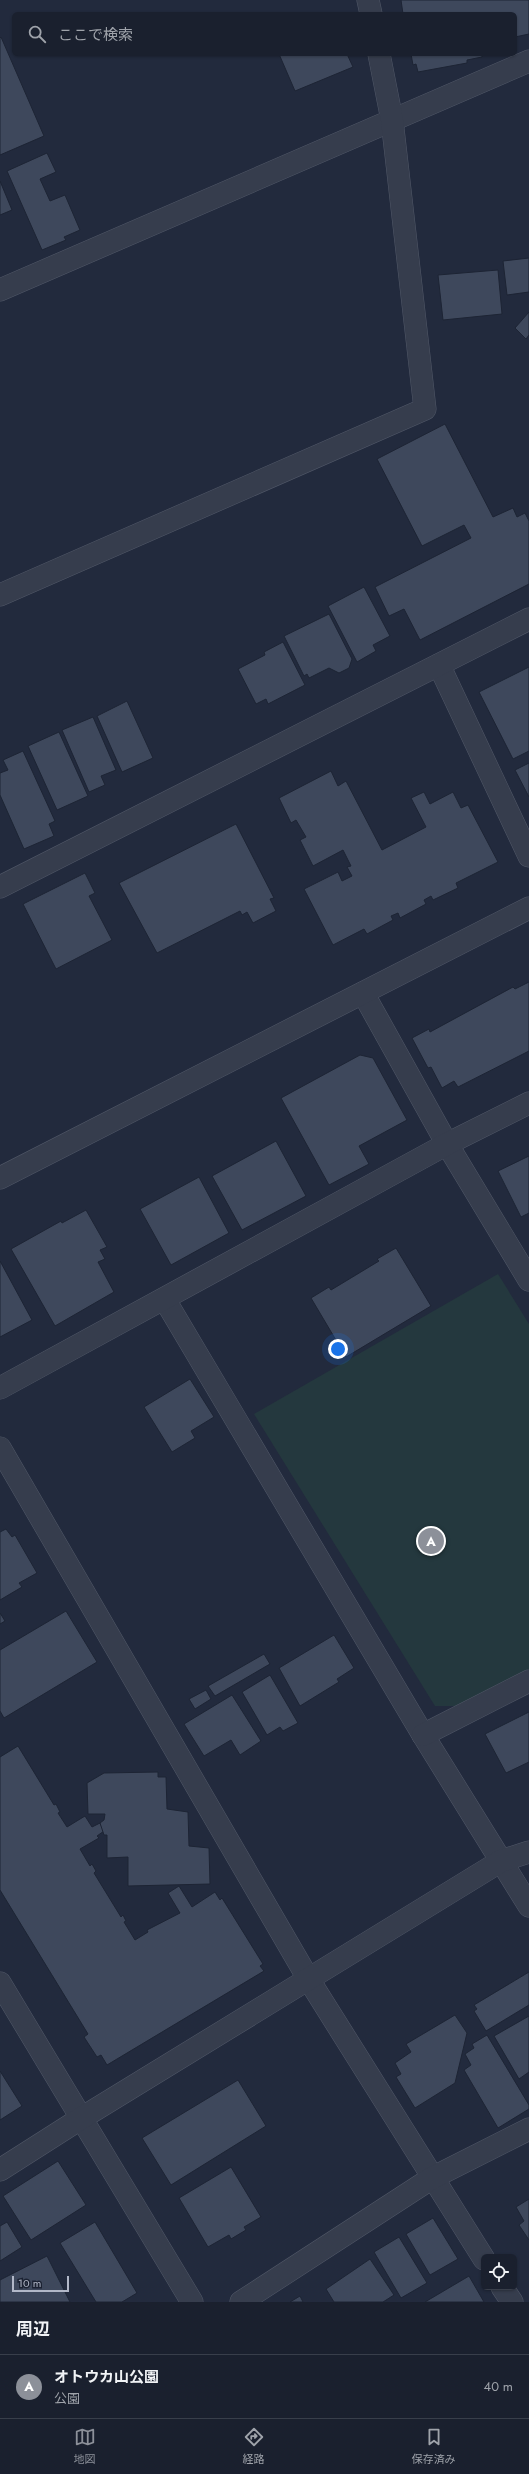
<!DOCTYPE html>
<html lang="ja">
<meta charset="utf-8">
<style>
:root{--surface:#1a202e;--page:#232836;--text:#f1f3f6;--muted:#9fa3aa;--line:#383e4a;--accent:#8c9099}
body{margin:0;font-family:Jost,"Noto Sans JP",sans-serif;background:var(--page);color:var(--text)}
.controls{position:absolute;right:12px;bottom:12px;display:grid;overflow:hidden;border-radius:6px;box-shadow:0 1px 3px #0004}
.controls button{width:36px;height:36px;display:grid;place-items:center;padding:0;border:0;border-bottom:1px solid var(--line);background:var(--surface);color:var(--text);font:20px sans-serif}
.scale{position:absolute;left:12px;bottom:10px;width:57px;box-sizing:border-box;padding-left:4px;border:2px solid #b2b8c8;border-top:0;font-size:11px;line-height:14px;white-space:nowrap;color:#b2b8c8;-webkit-text-stroke:3px #1b2232;paint-order:stroke}
.you{position:absolute;left:338px;top:1349px;width:14px;height:14px;margin:-10px;border:3px solid #fff;border-radius:50%;background:#1a73e8;box-shadow:0 0 0 6px #1a73e833}
.badge{display:grid;place-items:center;width:26px;height:26px;border-radius:50%;background:var(--accent);color:#fff;font-size:13px;font-weight:700}
.pin{position:absolute;translate:-50% -50%;border:2px solid #fff;box-shadow:0 1px 4px #0006}
.list{margin:0;padding:0;list-style:none}
h2{display:flex;justify-content:space-between;align-items:center;height:52px;margin:0;padding:0 16px;font-size:17px}
h2 small{font-size:13px;font-weight:400;color:var(--muted)}
.list li{display:grid;grid-template-columns:26px 1fr auto;gap:12px;align-items:center;box-sizing:border-box;height:64px;padding:0 16px;border-top:1px solid var(--line)}
.list b{display:block;font-size:15px;white-space:nowrap}
.list p{margin:0;font-size:13px;white-space:nowrap;color:var(--muted)}
.list em{font-size:13px;font-style:normal;color:var(--muted)}
.icon{flex:none;width:22px;height:22px;fill:none;stroke:currentColor;stroke-width:2;stroke-linecap:round;stroke-linejoin:round}
.map{position:relative;flex:none;width:529px;height:2302px;overflow:hidden}
.search{position:absolute;background:var(--surface);box-shadow:0 1px 3px #0004;left:12px;right:12px;top:12px;height:44px;display:flex;align-items:center;gap:10px;box-sizing:border-box;padding:0 14px;border-radius:6px;color:var(--muted);font-size:15px}
.sheet{height:116px;background:var(--surface)}
nav{display:flex;justify-content:space-around;align-items:center;box-sizing:border-box;height:56px;border-top:1px solid var(--line);background:var(--surface);font-size:11px;color:var(--muted)}
nav a{display:grid;justify-items:center;gap:2px}
nav .on{color:var(--accent)}
.map>svg:first-child{display:block}
.green{fill:#24383e}
.building{fill:#3e485c;stroke:#1d2434}
.lines{fill:none;stroke-linecap:round;stroke-linejoin:round}
.minor-casing{stroke:#515868;stroke-width:23}
.minor{stroke:#363d4d;stroke-width:22}
</style>
<div class="map">
<svg width="529" height="2302" viewBox="0 0 529 2302">
<rect width="100%" height="100%" fill="#222a3d"/>
<path class="green" d="M498,1274L529,1324V1669L457,1706H435L254,1414Z"/>
<g class="building">
<path d="M401,0H529V34L515,37V14H403Z"/>
<path d="M1,37L44,136L0,155V38Z"/>
<path d="M279,54H347L353,67L295,91Z"/>
<path d="M411,54H482V57L467,60V63L418,72L416,64L413,65Z"/>
<path d="M47,153L56,172L40,179L50,201L65,195L80,230L64,237L66,240L42,250L7,171Z"/>
<path d="M0,181L12,210L0,215Z"/>
<path d="M529,258V292L507,295L503,261Z"/>
<path d="M498,270L502,314L443,320L438,275Z"/>
<path d="M529,312V335L526,339L515,328Z"/>
<path d="M445,424L493,517L513,508L517,517L525,513L529,521V584L420,640L404,609L389,616L375,587L471,538L464,525L422,546L377,459Z"/>
<path d="M364,587L390,636L373,645L376,651L357,662L328,606Z"/>
<path d="M329,614L352,659L349,668L339,673L329,668L309,678L307,674L304,676L284,636Z"/>
<path d="M283,642L305,685L268,704L266,699L256,704L238,669L265,655L264,652Z"/>
<path d="M529,667V751L513,759L479,692Z"/>
<path d="M127,701L153,758L122,772L97,716Z"/>
<path d="M93,717L116,770L101,776L105,785L89,792L62,730Z"/>
<path d="M59,732L88,796L57,810L28,746Z"/>
<path d="M23,751L55,821L49,824L54,836L24,849L0,795V773L8,770L3,760Z"/>
<path d="M529,763V797L515,770Z"/>
<path d="M331,771L338,786L346,781L382,850L426,827L411,798L424,792L430,804L453,792L461,808L468,805L498,862L456,883L458,888L433,900L431,896L424,900L426,904L400,918L398,913L391,916L393,920L367,934L364,929L333,945L304,889L338,872L342,881L352,876L347,867L351,866L343,850L313,866L300,840L306,837L296,820L291,823L279,798Z"/>
<path d="M236,824L274,898L270,899L276,911L253,923L247,912L242,915L240,911L157,953L119,883Z"/>
<path d="M85,873L95,893L89,896L112,940L56,969L23,904Z"/>
<path d="M529,982V1051L458,1087L454,1081L442,1088L431,1067L428,1068L412,1038L429,1029L430,1032L513,987L515,989Z"/>
<path d="M360,1055L373,1058L407,1120L359,1146L369,1164L329,1185L281,1098Z"/>
<path d="M276,1141L306,1196L242,1230L212,1176Z"/>
<path d="M529,1156V1213L521,1217L498,1171Z"/>
<path d="M199,1177L229,1233L171,1265L140,1209Z"/>
<path d="M86,1210L107,1247L100,1250L105,1259L98,1262L114,1292L55,1326L11,1249L61,1221L62,1223Z"/>
<path d="M396,1248L431,1306L346,1357L311,1298L329,1287L331,1290L379,1261L377,1259Z"/>
<path d="M0,1261L32,1320L0,1337Z"/>
<path d="M190,1379L214,1417L191,1431L195,1438L172,1452L144,1407Z"/>
<path d="M6,1529L12,1537L15,1535L37,1573L19,1583L22,1587L0,1600V1532Z"/>
<path d="M66,1611L97,1662L4,1718L0,1711V1650Z"/>
<path d="M0,1613L5,1621L0,1624Z"/>
<path d="M334,1635L354,1668L337,1679L339,1682L300,1706L279,1668Z"/>
<path d="M264,1654L270,1664L215,1696L208,1686Z"/>
<path d="M270,1675L298,1723L283,1731L280,1727L267,1735L242,1692Z"/>
<path d="M206,1690L211,1699L195,1709L189,1699Z"/>
<path d="M232,1695L261,1741L240,1755L231,1740L204,1756L184,1724Z"/>
<path d="M529,1712V1762L506,1773L485,1734Z"/>
<path d="M18,1746L54,1805L56,1804L60,1812L58,1813L67,1827L85,1816L92,1827L100,1823L104,1831L97,1836L99,1838L80,1849L90,1866L92,1864L96,1871L94,1873L121,1917L123,1915L126,1921L124,1922L135,1940L148,1932L147,1930L180,1913L168,1893L179,1886L192,1907L215,1892L220,1900L222,1898L263,1964L260,1966L264,1971L107,2065L101,2055L97,2057L84,2037L88,2034L0,1890V1757Z"/>
<path d="M158,1772V1777H166L167,1809L188,1812L189,1846L209,1848L210,1884L128,1886V1857L107,1858V1835H104L100,1823L104,1820L105,1814H88L87,1783L104,1773Z"/>
<path d="M529,1972V2005L486,2031L474,2011L477,2009L474,2005Z"/>
<path d="M455,2015L467,2033L455,2083L415,2108L396,2077L401,2074L395,2063L411,2052L406,2044Z"/>
<path d="M529,2016V2072L519,2079L494,2036Z"/>
<path d="M487,2035L529,2105V2109L498,2128L464,2070L471,2065L465,2054L474,2048L472,2044Z"/>
<path d="M0,2071L22,2106L0,2120Z"/>
<path d="M238,2080L266,2126L171,2185L142,2138Z"/>
<path d="M58,2161L86,2205L31,2240L3,2196Z"/>
<path d="M231,2167L261,2217L244,2227L246,2230L231,2239L229,2235L208,2247L179,2198Z"/>
<path d="M529,2199V2240L519,2225L524,2221L516,2207Z"/>
<path d="M433,2218L458,2259L430,2275L406,2234Z"/>
<path d="M7,2222L22,2247L0,2261V2226Z"/>
<path d="M95,2222L137,2293L122,2302H96L60,2243Z"/>
<path d="M399,2237L427,2283L401,2298L374,2252Z"/>
<path d="M47,2256L70,2302H0V2280Z"/>
<path d="M370,2259L394,2295L383,2302H334L326,2289Z"/>
<path d="M469,2276L484,2302H425Z"/>
<path d="M300,2296L303,2302H290Z"/>
</g>
<g class="lines">
<g class="minor-casing">
<g id="minor">
<path d="M368,0L371,14"/>
<path d="M0,290L529,61"/>
<path d="M0,595L425,409L392,120L379,54"/>
<path d="M439,665L529,856"/>
<path d="M0,887L529,619"/>
<path d="M363,993L447,1144L529,1280"/>
<path d="M0,1178L529,908"/>
<path d="M165,1300L423,1735L529,1906"/>
<path d="M0,1388L447,1144L529,1103"/>
<path d="M0,1448L309,1980L484,2259"/>
<path d="M423,1735L529,1681"/>
<path d="M0,1983L192,2302"/>
<path d="M0,2170L80,2119L501,1861L529,1852"/>
<path d="M502,2287L512,2302"/>
<path d="M241,2302L432,2178L529,2129"/>
</g>
</g>
<use href="#minor" class="minor"/>
</g>
</svg>
<div class="controls">
<button><svg class="icon" aria-label="locate" viewBox="0 0 24 24"><circle cx="12" cy="12" r="6"/><path d="M12 2v4M12 18v4M2 12h4M18 12h4"/></svg></button>
</div>
<div class="scale">10 m</div>
<div class="you"></div>
<div class="pin badge" style="left:431px;top:1541px">A</div>
<div class="search"><svg class="icon" aria-label="search" viewBox="0 0 24 24"><circle cx="10" cy="10" r="6"/><path d="M15 15l6 6"/></svg>ここで検索</div>
</div>
<section class="sheet">
<h2>周辺<small></small></h2>
<ul class="list">
<li><span class="badge">A</span><div><b>オトウカ山公園</b><p>公園</p></div><em>40 m</em></li>
</ul>
</section>
<nav>
<a class="on"><svg class="icon" aria-label="map" viewBox="0 0 24 24"><path d="M3 6l6-2 6 2 6-2v14l-6 2-6-2-6 2zM9 4v14M15 6v14"/></svg>地図</a>
<a><svg class="icon" aria-label="directions" viewBox="0 0 24 24"><path d="M12 3l9 9-9 9-9-9zM9 14v-3h6M13 9l2 2-2 2"/></svg>経路</a>
<a><svg class="icon" aria-label="saved" viewBox="0 0 24 24"><path d="M7 4h10v16l-5-4-5 4z"/></svg>保存済み</a>
</nav>
